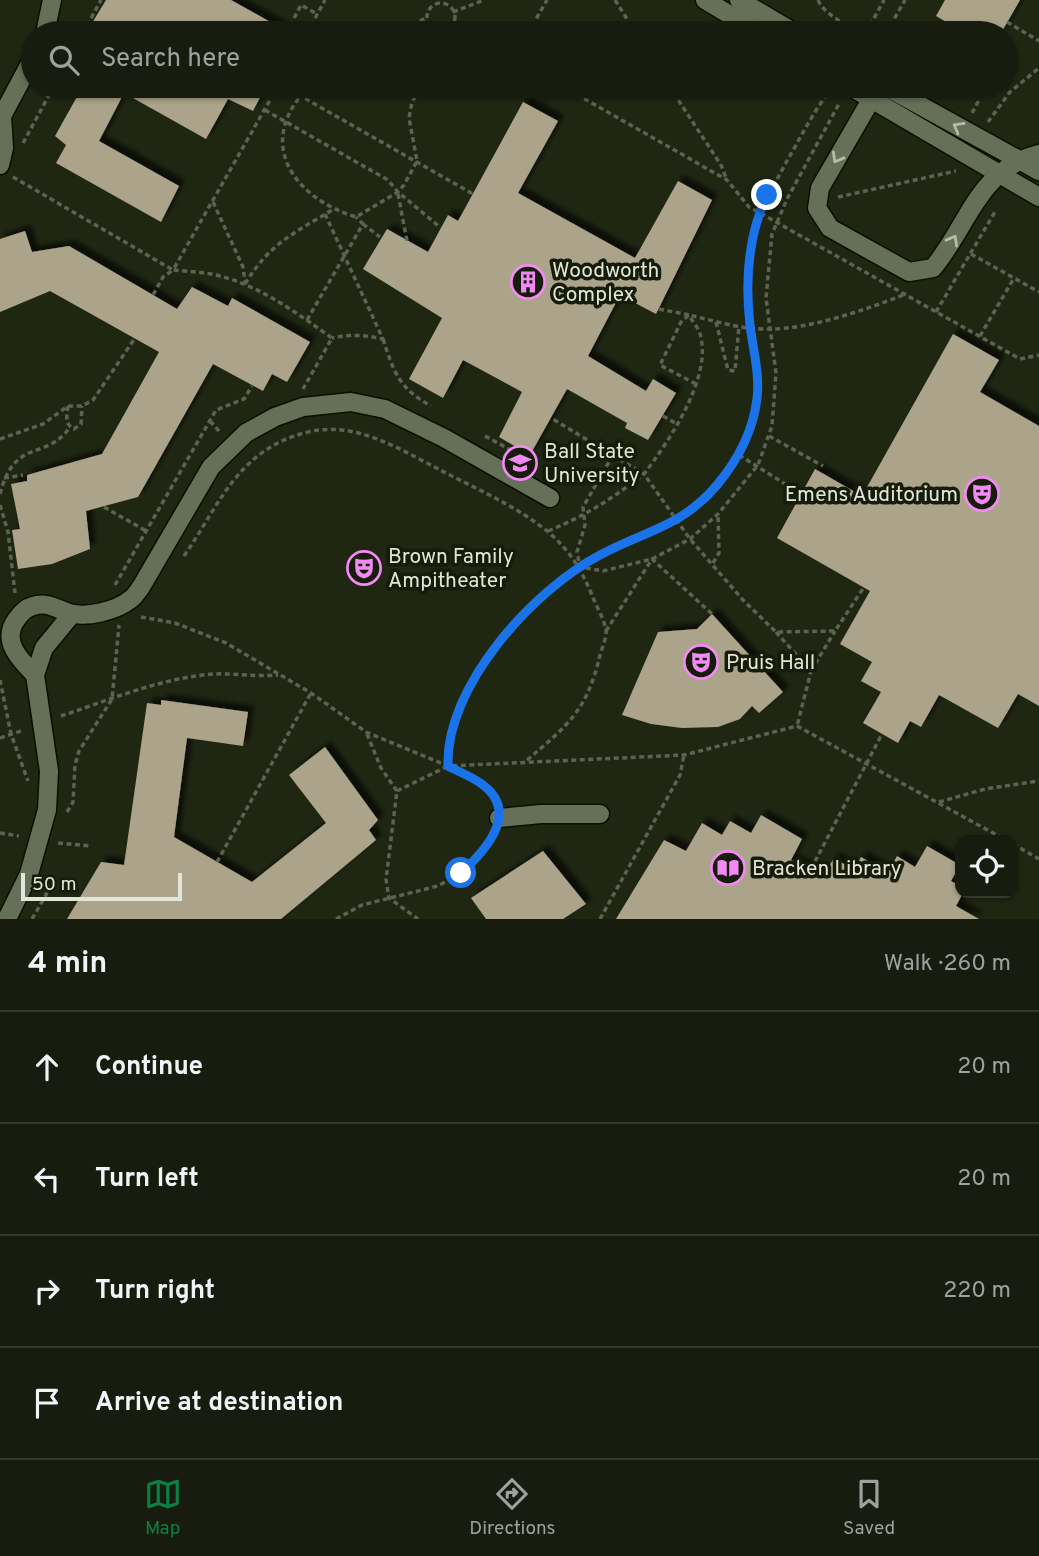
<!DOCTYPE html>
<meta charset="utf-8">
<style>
:root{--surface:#171c0e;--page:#24291c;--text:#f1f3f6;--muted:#9ea19e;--line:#363a2e;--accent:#0b8043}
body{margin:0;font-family:Overpass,sans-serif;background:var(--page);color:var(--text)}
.controls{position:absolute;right:21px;bottom:21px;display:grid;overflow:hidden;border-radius:14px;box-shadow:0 2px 5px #0004}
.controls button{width:63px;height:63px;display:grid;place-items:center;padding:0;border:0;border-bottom:2px solid var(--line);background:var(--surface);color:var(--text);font:35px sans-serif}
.scale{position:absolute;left:21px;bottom:18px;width:161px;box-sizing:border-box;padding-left:7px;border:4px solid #e1e6d9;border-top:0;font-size:19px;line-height:24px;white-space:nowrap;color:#e1e6d9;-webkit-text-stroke:5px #161c09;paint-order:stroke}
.stop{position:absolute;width:21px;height:21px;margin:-16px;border:5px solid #1a73e8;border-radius:50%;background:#fff}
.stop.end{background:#1a73e8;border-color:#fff;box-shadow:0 2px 7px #0008}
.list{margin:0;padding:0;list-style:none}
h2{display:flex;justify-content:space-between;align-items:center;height:91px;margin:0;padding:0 28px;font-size:30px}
h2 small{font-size:23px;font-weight:400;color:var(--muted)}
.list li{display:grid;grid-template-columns:46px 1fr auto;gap:21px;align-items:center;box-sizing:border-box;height:112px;padding:0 28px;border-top:2px solid var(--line)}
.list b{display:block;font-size:26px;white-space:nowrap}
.list em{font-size:23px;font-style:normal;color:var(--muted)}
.icon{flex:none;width:38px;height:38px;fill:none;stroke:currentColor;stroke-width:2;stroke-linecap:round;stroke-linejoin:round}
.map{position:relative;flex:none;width:1039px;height:919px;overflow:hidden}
.search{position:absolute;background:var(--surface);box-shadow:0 2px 5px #0004;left:21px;right:21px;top:21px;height:77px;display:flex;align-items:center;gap:18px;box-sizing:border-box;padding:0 24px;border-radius:38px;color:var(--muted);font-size:26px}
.sheet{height:539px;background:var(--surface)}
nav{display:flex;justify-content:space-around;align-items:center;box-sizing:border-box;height:98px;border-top:2px solid var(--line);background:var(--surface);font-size:19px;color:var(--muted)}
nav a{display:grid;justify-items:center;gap:4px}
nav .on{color:var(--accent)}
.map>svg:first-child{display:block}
.building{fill:#aba48b;filter:url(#shadow)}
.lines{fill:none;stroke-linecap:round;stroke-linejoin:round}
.minor-casing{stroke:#090f01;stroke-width:21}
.path{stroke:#5d6351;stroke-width:3.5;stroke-dasharray:5 3.5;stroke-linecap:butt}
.minor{stroke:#666f58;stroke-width:18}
.oneway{stroke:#b6bcac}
.route{stroke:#1a73e8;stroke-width:9}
.labels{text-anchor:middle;stroke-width:7;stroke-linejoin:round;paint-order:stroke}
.poi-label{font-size:21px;fill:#e1e6d9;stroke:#161c09;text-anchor:start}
</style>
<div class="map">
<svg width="1039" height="919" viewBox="0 0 1039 919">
<defs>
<filter id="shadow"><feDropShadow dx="6" dy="-6" stdDeviation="2" flood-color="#0009"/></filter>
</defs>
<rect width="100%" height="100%" fill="#1f2612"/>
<g class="building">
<path d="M106,0H231L290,33H86Z"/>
<path d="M945,0H1020L1001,33H965L936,16Z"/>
<path d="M83,86H266L253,111L228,99L206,139L124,93L99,141L179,186L161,222L56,163L66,145L55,136Z"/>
<path d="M523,102L558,121L518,193L635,258L678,181L712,200L656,314L620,295L588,356L646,391L653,379L676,393L648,440L625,428L627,423L567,389L530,455L499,437L522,392L463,360L443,398L409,379L442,318L363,269L387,229L428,252L448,215L458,221Z"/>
<path d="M25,231L32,252L69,246L177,309L192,287L228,306L232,298L310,342L287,382L272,374L263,391L213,364L138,497L86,511L90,549L52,564L18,569L12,530L20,529L11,484L27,481V475L102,454L159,352L50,291L0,312V239Z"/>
<path d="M953,334L999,360L980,392L1039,426V706L1018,694L998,728L939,695L921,727L910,721L898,743L863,723L881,692L861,681L872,662L840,644L870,591L777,538L815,469L862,496Z"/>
<path d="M712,614L783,692L759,713L752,706L740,719L718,727L682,728L651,724L622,715L658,632L697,629Z"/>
<path d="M161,700L248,712L243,746L187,738L174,837L252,882L326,823L289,775L325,747L378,820L369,830L376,840L281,919H67L101,862L124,865L147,703L161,705Z"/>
<path d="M761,815L802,839L791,860L824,874L834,858L854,870L861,857L888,873L897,856L915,867L927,846L960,865L951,881L960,886V893H963L956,906L979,919H616L664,840L686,851L702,823L722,835L730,821L751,833Z"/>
<path d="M543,851L586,904L563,919H486L471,898Z"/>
</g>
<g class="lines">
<g class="minor-casing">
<g id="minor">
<path d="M705,0L760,33"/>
<path d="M739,0L795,33"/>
<path d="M45,33L52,0"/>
<path d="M849,86L1039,197"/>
<path d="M879,86L820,188L817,208L830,228L909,272L933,268C969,225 977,170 1039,154"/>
<path d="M885,86L1039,171"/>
<path d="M0,165L4,148L2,116L33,58"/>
<path d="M35,675C20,660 1,641 16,620C20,614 25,608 33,606C46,601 57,609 69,613C87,618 116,611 131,599C135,596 138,591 141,587L211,467L246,433L275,417L303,407L351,402L385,409L444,438L550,498"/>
<path d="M499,818L541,814H600"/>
<path d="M7,919L29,874L47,810L49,771L35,675L44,648L72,614"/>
</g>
</g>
<g class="path">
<path d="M615,0L636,33"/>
<path d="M818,0C825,16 842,18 850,33"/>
<circle cx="441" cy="17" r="14"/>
<path d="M453,12L484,0"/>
<path d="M1007,22L1039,41"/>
<path d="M455,24L471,33"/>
<path d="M83,33L101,0"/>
<path d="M286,33L301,5L317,14"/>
<path d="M307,33L325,0"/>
<path d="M388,33L427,18"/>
<path d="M528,33L547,0"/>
<path d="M866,33L884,0"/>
<path d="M886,33L905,0"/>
<path d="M278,86L173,270C186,271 199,272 211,274C257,283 295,312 332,338L303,389"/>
<path d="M283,86L473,194"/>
<path d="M310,86C254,140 291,197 356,217L398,192L404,185L417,161L409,118L412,102L422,86"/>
<path d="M562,86L727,180L749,207L760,213L1020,359L1039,355"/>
<path d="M669,86L721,165L726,178"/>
<path d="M265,110L388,180L398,192L441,228"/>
<path d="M972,113L978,102L980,86"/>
<path d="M988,122L1010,92L1039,68"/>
<path d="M23,143L54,86"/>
<path d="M13,177L173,270L163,277L153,295"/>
<path d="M398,194L407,241"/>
<path d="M838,197L956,171"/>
<path d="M213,202L243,267L245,282"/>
<path d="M325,214L383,339C365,335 350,334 332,338"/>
<path d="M363,224L380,237"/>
<path d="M971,254L1039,292"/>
<path d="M245,284C270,243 293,234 332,210"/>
<path d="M659,309L689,315C692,321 698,327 700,334C713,377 669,441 644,474L690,539L743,600L776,632L835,631L864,587"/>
<path d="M936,312L996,210"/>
<path d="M307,320L363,224L356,217"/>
<path d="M716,322L728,370L735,371L739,326"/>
<path d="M980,336L1014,278"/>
<path d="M383,339C394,373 399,388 431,406"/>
<path d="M696,384L660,365L681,322L689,315C715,321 743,330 770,329C810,329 865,310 903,295"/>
<path d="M68,406C67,415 64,424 74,429L81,424L82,406"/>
<path d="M663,416L677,424"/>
<path d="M210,421L220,432"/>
<path d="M485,436L531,461"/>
<path d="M769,436L823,466"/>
<path d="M0,439L43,424L68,406H82L93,400L135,338"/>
<path d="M613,455L583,507L585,525L577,552L580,567L603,571L652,559L690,539L718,514L758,465L772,426L776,373L766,298L772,234L787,199L840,102"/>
<path d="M739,455L801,494"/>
<path d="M4,478L23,475"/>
<path d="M0,494C15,436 46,462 70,427"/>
<path d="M0,505L8,532L15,593"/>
<path d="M104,507L148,532"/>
<path d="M548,531C585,516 612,499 644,474L551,418"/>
<path d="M184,556C220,504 238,449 308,432C358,420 404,452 446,473C481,491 517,507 547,531C569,549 581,569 592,595C596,606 604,619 606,630C607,637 602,648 600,655C587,711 568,725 526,761"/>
<path d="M713,563L719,553L718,514"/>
<path d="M115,585L216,410L244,399L252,386"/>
<path d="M141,617L175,623L226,643L311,693L366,732L448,766L684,755L797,726L1006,840"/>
<path d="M606,631L652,559L712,614"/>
<path d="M776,632L811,671L797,726"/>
<path d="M811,671L835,631"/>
<path d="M0,680L11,734L28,781"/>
<path d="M61,716C109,700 161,678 213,674C234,673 256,677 278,675"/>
<path d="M367,734L381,768L397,791L386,879L389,898L418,919"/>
<path d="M0,738L24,730"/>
<path d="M448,766C445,687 532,590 599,555C644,531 681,528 717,486C746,452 762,407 756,363C753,339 746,313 747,289C750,226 766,198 796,145C806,127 816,108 830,91"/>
<path d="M450,767L483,785L496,801"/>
<path d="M397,791L448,766"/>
<path d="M939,802L985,789L1039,781"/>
<path d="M67,812L73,802L75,765L79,751L112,699L119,625"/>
<path d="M0,833L19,836"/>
<path d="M58,843L92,846"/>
<path d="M1013,844L1039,859"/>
<path d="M217,862L311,693"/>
<path d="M811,869L882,734"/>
<path d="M32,919L46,895L51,874"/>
<path d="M336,919L362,905L438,886L461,873L479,857L494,836"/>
<path d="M600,919L680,775L684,755"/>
</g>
<use href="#minor" class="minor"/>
</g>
<defs><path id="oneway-chevron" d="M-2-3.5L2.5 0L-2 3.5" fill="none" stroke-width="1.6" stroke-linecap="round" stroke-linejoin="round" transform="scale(1.75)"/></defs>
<g class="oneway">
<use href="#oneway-chevron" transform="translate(958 127) rotate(-150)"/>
<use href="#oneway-chevron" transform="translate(837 158) rotate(119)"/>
<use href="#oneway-chevron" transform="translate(953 240) rotate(-61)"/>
</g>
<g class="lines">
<path class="route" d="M461,873C485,851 520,813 483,785C473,777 459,772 448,766C445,687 533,590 600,555C644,531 682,527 717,485C737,461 753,431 757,399C760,374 753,350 750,325C745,282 748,236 767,195"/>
</g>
<defs>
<g id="building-ring" transform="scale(1.75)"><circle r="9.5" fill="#161c09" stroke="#f18af4" stroke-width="1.5"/><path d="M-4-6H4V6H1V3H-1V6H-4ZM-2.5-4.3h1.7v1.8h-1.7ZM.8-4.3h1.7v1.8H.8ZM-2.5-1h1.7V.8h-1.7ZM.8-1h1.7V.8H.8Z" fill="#f18af4"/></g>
<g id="university-ring" transform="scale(1.75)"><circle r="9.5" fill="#161c09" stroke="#f18af4" stroke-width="1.5"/><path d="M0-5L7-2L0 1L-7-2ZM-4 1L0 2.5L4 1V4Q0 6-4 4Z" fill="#f18af4"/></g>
<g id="theatre-ring" transform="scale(1.75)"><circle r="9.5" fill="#161c09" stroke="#f18af4" stroke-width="1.5"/><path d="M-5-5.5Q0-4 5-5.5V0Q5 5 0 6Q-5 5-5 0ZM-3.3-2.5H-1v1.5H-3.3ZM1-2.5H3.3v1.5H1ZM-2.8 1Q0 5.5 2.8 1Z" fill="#f18af4"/></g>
<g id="library-ring" transform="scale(1.75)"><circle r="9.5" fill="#161c09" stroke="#f18af4" stroke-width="1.5"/><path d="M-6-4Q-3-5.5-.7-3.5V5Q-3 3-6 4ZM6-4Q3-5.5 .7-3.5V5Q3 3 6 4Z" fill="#f18af4"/></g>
</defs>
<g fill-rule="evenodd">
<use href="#building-ring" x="528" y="282"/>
<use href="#university-ring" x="520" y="463"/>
<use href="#theatre-ring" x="982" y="494"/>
<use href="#theatre-ring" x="364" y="568"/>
<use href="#theatre-ring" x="701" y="662"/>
<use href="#library-ring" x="728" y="868"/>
</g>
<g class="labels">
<g class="poi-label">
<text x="552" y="277">Woodworth<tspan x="552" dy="24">Complex</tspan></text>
<text x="544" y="458">Ball State<tspan x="544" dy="24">University</tspan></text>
<text x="958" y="501" text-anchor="end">Emens Auditorium</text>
<text x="388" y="563">Brown Family<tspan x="388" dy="24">Ampitheater</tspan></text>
<text x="726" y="669">Pruis Hall</text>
<text x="752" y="875">Bracken Library</text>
</g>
</g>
</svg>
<div class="controls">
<button><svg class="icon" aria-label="locate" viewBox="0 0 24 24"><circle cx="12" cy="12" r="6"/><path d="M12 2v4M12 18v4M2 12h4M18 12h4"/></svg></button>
</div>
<div class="scale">50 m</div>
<div class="stop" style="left:461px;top:873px"></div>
<div class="stop end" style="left:767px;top:195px"></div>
<div class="search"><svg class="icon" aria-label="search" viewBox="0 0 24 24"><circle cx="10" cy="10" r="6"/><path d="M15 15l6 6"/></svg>Search here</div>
</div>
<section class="sheet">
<h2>4 min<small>Walk · 260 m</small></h2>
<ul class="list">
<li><svg class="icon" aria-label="ahead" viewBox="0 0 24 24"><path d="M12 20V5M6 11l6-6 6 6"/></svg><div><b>Continue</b></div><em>20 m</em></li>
<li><svg class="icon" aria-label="left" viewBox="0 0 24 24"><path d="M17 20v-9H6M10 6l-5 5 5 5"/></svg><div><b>Turn left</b></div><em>20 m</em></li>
<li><svg class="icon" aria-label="right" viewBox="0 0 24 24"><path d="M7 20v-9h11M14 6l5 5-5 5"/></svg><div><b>Turn right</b></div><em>220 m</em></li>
<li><svg class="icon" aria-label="arrive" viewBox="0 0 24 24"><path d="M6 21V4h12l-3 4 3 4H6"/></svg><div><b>Arrive at destination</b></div></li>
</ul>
</section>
<nav>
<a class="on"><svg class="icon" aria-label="map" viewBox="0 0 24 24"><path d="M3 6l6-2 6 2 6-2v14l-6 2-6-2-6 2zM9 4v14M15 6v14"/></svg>Map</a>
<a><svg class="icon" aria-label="directions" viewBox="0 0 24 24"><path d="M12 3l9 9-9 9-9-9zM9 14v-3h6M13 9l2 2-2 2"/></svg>Directions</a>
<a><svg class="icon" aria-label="saved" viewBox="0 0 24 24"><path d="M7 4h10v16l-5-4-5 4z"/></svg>Saved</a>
</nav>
